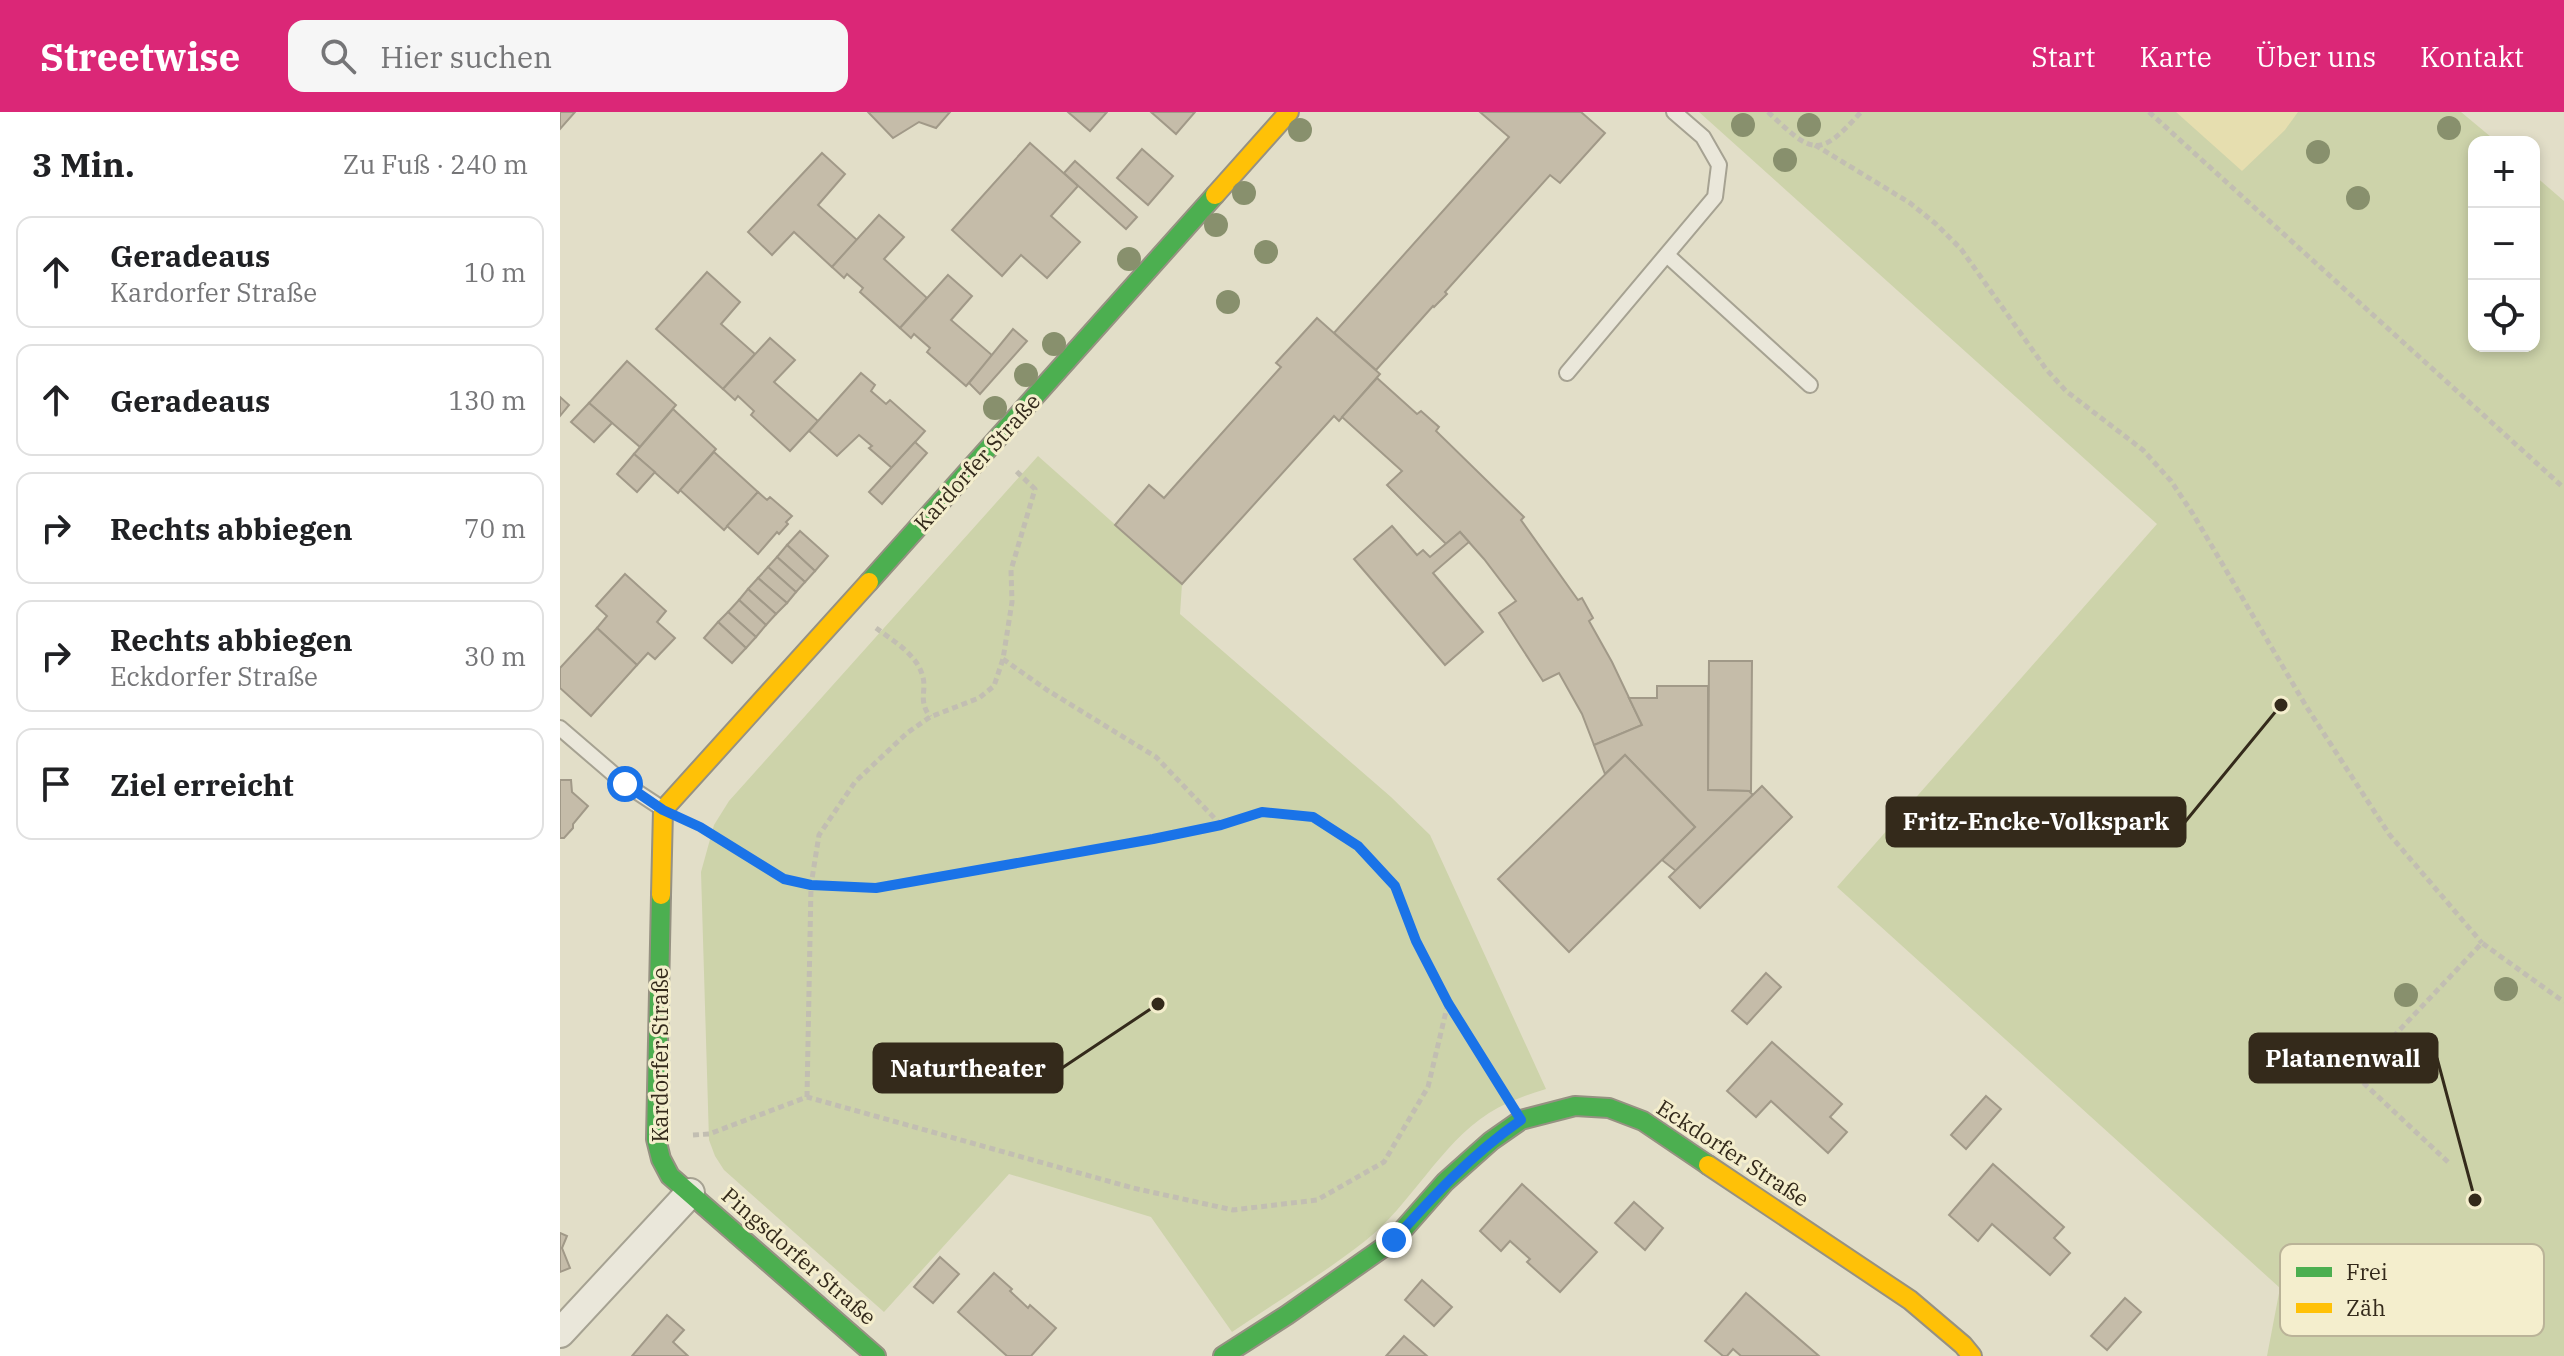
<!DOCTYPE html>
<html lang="de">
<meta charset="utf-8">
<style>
:root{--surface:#fff;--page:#f6f6f6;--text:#202124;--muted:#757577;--line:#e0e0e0;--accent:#db2777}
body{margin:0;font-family:"IBM Plex Serif",serif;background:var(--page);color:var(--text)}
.controls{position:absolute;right:24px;top:24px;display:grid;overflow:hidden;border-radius:16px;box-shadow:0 4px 12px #0003}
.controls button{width:72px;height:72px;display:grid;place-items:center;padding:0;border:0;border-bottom:2px solid var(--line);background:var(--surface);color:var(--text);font:40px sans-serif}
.stop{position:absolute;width:24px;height:24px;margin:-18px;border:6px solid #1a73e8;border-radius:50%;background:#fff}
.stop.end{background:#1a73e8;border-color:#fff;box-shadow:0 2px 8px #0008}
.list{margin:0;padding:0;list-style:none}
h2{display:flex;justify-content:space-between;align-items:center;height:104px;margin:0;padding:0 32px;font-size:34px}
h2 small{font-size:26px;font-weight:400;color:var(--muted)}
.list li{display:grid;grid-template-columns:52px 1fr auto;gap:24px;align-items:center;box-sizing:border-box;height:112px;margin:0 16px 16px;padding:0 16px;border:2px solid var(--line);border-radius:16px}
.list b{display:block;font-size:30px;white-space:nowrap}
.list p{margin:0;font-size:26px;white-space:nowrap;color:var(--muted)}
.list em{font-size:26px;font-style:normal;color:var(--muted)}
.icon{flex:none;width:44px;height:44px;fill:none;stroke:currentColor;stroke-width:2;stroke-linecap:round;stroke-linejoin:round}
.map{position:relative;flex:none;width:2004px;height:1244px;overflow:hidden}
header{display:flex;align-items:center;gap:48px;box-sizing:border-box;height:112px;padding:0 40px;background:var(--accent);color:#fff}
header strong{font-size:38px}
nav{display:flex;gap:44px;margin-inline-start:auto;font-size:28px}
.search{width:560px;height:72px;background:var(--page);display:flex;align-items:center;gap:20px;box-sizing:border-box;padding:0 28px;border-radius:16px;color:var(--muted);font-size:30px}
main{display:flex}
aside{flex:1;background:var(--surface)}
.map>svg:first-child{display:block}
.green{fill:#cdd3aa}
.sand{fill:#e6deaf}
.building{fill:#c5bca9;stroke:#a19988;stroke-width:2}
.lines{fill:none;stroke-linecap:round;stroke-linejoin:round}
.lane-casing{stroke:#a6a292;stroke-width:18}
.street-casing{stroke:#a6a292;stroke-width:32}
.fast-casing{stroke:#969182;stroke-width:22}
.slow-casing{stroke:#969182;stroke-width:22}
.path{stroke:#c2beb2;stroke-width:5;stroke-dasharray:6 4;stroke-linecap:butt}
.lane{stroke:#eae7da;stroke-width:14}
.street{stroke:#eae7da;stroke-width:28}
.fast{stroke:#4caf50;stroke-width:18}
.slow{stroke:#ffc107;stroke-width:18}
.tree{fill:#88906d}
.route{stroke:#1a73e8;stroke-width:10}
.labels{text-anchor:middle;stroke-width:6;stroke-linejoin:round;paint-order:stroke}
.street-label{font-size:22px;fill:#342a1b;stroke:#f4eecd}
.key{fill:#f4eecd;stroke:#bab398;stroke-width:2}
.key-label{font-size:22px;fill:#342a1b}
.leader{fill:none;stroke:#342a1b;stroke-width:3}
.callout-dot{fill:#342a1b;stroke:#f4eecd;stroke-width:3}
.callout{fill:#342a1b;stroke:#342a1b;stroke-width:3}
.callout-label{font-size:24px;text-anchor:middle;font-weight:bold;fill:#fff}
</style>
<header>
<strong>Streetwise</strong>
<div class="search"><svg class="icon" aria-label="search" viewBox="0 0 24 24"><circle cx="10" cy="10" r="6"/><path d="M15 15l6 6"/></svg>Hier suchen</div>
<nav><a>Start</a><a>Karte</a><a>Über uns</a><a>Kontakt</a></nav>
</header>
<main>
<aside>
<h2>3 Min.<small>Zu Fuß · 240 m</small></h2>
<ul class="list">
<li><svg class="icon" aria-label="ahead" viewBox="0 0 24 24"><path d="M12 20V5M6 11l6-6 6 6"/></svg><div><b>Geradeaus</b><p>Kardorfer Straße</p></div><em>10 m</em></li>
<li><svg class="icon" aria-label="ahead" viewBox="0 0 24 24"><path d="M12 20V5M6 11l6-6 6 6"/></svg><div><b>Geradeaus</b></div><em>130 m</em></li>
<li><svg class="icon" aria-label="right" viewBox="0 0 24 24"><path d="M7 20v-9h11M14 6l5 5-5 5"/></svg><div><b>Rechts abbiegen</b></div><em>70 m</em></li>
<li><svg class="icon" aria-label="right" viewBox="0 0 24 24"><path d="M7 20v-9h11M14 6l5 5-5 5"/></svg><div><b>Rechts abbiegen</b><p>Eckdorfer Straße</p></div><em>30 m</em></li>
<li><svg class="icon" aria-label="arrive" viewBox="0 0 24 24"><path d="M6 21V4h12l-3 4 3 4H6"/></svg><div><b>Ziel erreicht</b></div></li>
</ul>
</aside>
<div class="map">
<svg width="2004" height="1244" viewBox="0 0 2004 1244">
<rect width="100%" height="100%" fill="#e2dec8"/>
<g class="green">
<path d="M1139,0H1901L1937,30H1914V234H1974V63L2004,89V1244H1707L1720,1176L1277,775L1597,412Z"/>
<path d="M478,344L622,472L620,502L831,685L870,723L986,977C966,983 947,990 929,1001C880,1032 851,1093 805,1129C763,1162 716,1190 672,1220L591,1105L449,1062L324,1200L164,1058L155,1044L149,1028L141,760L154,713L169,689Z"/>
</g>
<path class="sand" d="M1616,0H1738L1725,18L1682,59Z"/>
<g class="building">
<path d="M0,0H15L0,17Z"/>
<path d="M308,0H390L376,16L359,10L333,26Z"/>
<path d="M508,0H547L530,19Z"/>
<path d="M591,0H635L616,22Z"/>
<path d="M920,0H1021L1045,21L1000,71L990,63L885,180L887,182L874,195L873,194L816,258L774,221L949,25Z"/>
<path d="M470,31L518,74L491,104L520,130L487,166L461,143L442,164L392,118Z"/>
<path d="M582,37L613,64L588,93L557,66Z"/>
<path d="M262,41L285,62L258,93L297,128L272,155L234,120L212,143L188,120Z"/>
<path d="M515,49L577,105L566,117L504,61Z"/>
<path d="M319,103L344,125L324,147L367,186L340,216L300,180L303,176L287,162L284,166L272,155Z"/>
<path d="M147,160L180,190L161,212L195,242L163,277L96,217Z"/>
<path d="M388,163L412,184L391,208L433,244L406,274L367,240L370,236L354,222L351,226L340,216Z"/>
<path d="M757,206L820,262L779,309L774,304L622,472L555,413L589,373L604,386L721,255L716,251Z"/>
<path d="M453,217L467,229L420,282L409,271Z"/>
<path d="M210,226L235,248L214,270L258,309L230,339L191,303L194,299L178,284L175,288L163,277Z"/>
<path d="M67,249L116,293L80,335L29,291Z"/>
<path d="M301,261L315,273L311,279L326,292L330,288L365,319L332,356L309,336L312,334L299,323L277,344L249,319Z"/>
<path d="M817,266L857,302L861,299L879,315L876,319L964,405L961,408L1018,488L1022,486L1033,506L1029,509L1052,550L1082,613L1034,633L1022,602L999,561L983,569L939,501L956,489L924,447L900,420L886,432L827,373L842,359L782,305Z"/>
<path d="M0,285L9,293L0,304Z"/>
<path d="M29,291L52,311L34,330L11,310Z"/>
<path d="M113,297L156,337L118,381L74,342Z"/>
<path d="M355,330L367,341L322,392L309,380Z"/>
<path d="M154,340L198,380L164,418L120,378Z"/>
<path d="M74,342L95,360L77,380L57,362Z"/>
<path d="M198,380L207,388L210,385L232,404L226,410L228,412L219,422L217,420L198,442L167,414Z"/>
<path d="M832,414L857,443L863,438L870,445L900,420L909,430L873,461L923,520L885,553L794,447Z"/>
<path d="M240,419L268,444L255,459L227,433Z"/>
<path d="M227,433L255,459L245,470L217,445Z"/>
<path d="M217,445L245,470L236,480L208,455Z"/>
<path d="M208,455L236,480L227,491L198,466Z"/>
<path d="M65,462L106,499L97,510L115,526L95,547L88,541L77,553L37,516L47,504L36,494Z"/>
<path d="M198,466L227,491L216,502L188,477Z"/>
<path d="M188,477L216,502L206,513L179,488Z"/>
<path d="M179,488L206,513L196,525L168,500Z"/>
<path d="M168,500L196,525L186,536L158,510Z"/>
<path d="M158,510L186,536L172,551L144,526Z"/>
<path d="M37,516L77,553L31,604L0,576V556Z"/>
<path d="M1149,549H1192L1191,679L1148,678Z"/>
<path d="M1097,574H1148V678L1189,679L1193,683L1116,759L1102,748L1135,715L1065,643L1045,662L1034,633L1082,613L1069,586H1097Z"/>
<path d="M1065,643L1135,715L1009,840L938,767Z"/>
<path d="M0,668H11L12,680L28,694L13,712V716L4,726H0Z"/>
<path d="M1202,674L1232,705L1140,796L1109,765Z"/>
<path d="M1206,861L1221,875L1187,912L1172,899Z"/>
<path d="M1212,930L1282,992L1270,1005L1287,1020L1268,1041L1211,989L1196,1005L1167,979Z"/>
<path d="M1426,984L1441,997L1406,1037L1391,1023Z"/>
<path d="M1433,1052L1504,1115L1494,1126L1510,1141L1490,1163L1432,1112L1418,1129L1389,1103Z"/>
<path d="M962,1072L1037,1140L1000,1180L967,1150L970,1147L950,1129L941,1139L920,1119Z"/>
<path d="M1074,1090L1103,1116L1085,1138L1055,1111Z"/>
<path d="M0,1121L7,1124L2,1136L10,1156L0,1160Z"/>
<path d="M380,1145L399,1162L373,1191L354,1175Z"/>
<path d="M434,1161L452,1177L450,1179L468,1196L470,1193L496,1216L471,1244H447L398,1200Z"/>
<path d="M862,1168L892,1195L874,1214L845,1188Z"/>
<path d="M1186,1181L1259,1244H1181L1173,1237L1167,1244H1163L1145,1229Z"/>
<path d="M1565,1186L1581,1200L1547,1238L1531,1224Z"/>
<path d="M107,1203L124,1218L113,1230L128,1244H72Z"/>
<path d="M844,1224L867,1244H826Z"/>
</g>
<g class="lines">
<g class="lane-casing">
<g id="lane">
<path d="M1107,143L1250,273"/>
<path d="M1007,261L1155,85L1159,53L1143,25L1114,0"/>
<path d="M0,616L65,672L103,697"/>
</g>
</g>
<g class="street-casing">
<path id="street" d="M0,1221L130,1081"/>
</g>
<g class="fast-casing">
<g id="fast">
<path d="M309,470L655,83"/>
<path d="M101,783L96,1027L101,1047L110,1064L316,1244"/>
<path d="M663,1244L727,1203L834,1128L885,1070L931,1029L961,1008L1015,994L1049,996L1083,1009L1148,1053"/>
</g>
</g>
<g class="slow-casing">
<g id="slow">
<path d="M655,83L729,0"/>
<path d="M101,783L103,698L309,470"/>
<path d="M1148,1053L1350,1188L1403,1233L1412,1244"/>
</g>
</g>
<g class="path">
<path d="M1208,0C1252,41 1258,48 1301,0"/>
<path d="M1589,0L2004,376"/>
<path d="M1255,33L1350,91L1376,112L1401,137L1486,257L1506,279L1583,338L1611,369L1633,402L1746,594L1829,722L1922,831"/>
<path d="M316,516C332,528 356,542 362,562C368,579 357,586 370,605"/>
<path d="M443,547L487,578L596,645L661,713"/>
<path d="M888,891L941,977"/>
<path d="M247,985L251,773L259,723L295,670L347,621L370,605L419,586L434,574L443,547L452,490L451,458L475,377L456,359"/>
<path d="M133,1023L149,1022L247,985L573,1076L673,1098L757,1088L824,1050L868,975L888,891L856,829L835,774L798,734L753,705L702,700L661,713L593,727L316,776L251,773L224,767L140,715"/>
<path d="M1888,1050L1796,964L1922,831L2004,890"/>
</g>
<use href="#lane" class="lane"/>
<use href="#street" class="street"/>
<use href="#fast" class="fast"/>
<use href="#slow" class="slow"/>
</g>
<g class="tree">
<circle cx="1183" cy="13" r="12"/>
<circle cx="1249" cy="13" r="12"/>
<circle cx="1889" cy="16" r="12"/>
<circle cx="740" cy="18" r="12"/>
<circle cx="1758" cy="40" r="12"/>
<circle cx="1225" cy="48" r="12"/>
<circle cx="684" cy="81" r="12"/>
<circle cx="1798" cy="86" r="12"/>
<circle cx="656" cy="113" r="12"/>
<circle cx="706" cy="140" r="12"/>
<circle cx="569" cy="147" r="12"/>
<circle cx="668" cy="190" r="12"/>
<circle cx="494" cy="232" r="12"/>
<circle cx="466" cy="263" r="12"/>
<circle cx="435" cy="296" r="12"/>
<circle cx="1946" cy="877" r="12"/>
<circle cx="1846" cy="883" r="12"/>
</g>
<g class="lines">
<path class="route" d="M65,672L103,698L140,715L224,767L251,773L316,776L593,727L661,713L702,700L753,705L798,734L835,774L856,829L888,891L961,1008C910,1044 875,1082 834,1128"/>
</g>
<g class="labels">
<g class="street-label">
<text transform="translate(417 350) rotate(-48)" y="8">Kardorfer Straße</text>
<text transform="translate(100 943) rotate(-90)" y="8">Kardorfer Straße</text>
<text transform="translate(1173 1041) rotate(33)" y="8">Eckdorfer Straße</text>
<text transform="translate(239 1144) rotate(41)" y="8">Pingsdorfer Straße</text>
</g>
</g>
<rect x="1720" y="1132" width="264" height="92" rx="12" class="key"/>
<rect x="1736" y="1155" width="36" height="10" fill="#4caf50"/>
<rect x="1736" y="1191" width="36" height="10" fill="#ffc107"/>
<g class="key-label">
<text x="1786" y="1168">Frei</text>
<text x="1786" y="1204">Zäh</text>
</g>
<path class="leader" d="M1721 593L1625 710M1915 1088L1877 946M598 892L502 956"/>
<g class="callout-dot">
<circle cx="1721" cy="593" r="8"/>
<circle cx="1915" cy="1088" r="8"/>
<circle cx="598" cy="892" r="8"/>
</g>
<g class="callout">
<rect x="1327" y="686" width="298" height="48" rx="8"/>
<rect x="1690" y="922" width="187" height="48" rx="8"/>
<rect x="314" y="932" width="188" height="48" rx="8"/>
</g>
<g class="callout-label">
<text x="1476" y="718">Fritz-Encke-Volkspark</text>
<text x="1783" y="955">Platanenwall</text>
<text x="408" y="965">Naturtheater</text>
</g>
</svg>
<div class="controls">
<button>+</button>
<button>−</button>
<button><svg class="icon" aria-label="locate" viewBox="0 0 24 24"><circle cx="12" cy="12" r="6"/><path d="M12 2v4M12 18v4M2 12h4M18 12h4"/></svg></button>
</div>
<div class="stop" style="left:65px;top:672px"></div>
<div class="stop end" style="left:834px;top:1128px"></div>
</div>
</main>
